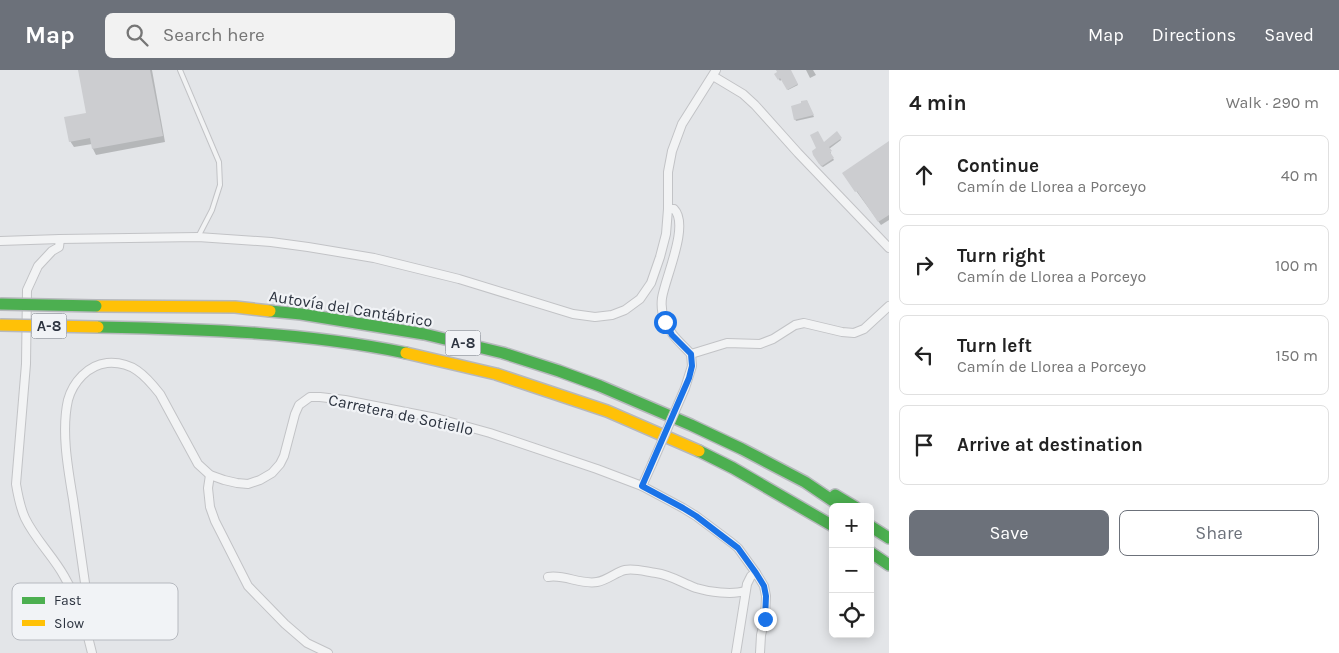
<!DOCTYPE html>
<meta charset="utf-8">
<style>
:root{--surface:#fff;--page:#f2f2f2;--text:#222;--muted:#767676;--line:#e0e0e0;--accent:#6c717a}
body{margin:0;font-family:Karla,sans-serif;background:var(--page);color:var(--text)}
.controls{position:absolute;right:15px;bottom:15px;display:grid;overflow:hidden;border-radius:8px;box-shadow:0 2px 12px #0003}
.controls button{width:45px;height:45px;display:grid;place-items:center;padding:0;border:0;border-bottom:1px solid var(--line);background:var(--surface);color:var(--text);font:25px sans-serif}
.stop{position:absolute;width:15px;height:15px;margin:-11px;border:4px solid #1a73e8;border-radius:50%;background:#fff}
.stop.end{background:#1a73e8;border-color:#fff;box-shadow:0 1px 5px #0008}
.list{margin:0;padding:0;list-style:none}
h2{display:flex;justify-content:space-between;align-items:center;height:65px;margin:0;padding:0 20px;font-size:21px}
h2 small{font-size:16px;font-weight:400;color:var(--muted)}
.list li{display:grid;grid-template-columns:32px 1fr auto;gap:15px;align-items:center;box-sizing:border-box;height:80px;margin:0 10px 10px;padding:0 10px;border:1px solid var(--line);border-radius:8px}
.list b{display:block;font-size:19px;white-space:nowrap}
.list p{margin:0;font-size:16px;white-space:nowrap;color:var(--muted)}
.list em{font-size:16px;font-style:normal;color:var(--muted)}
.actions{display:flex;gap:10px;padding:15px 20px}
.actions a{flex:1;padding:11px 0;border:1px solid var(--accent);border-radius:8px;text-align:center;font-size:18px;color:var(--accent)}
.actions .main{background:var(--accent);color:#fff}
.icon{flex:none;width:28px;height:28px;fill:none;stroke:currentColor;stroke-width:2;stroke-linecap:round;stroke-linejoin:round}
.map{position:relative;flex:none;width:889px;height:583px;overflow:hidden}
header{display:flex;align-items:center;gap:30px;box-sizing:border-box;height:70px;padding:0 25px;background:var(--accent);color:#fff}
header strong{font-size:24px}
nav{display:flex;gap:28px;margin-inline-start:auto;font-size:18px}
.search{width:350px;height:45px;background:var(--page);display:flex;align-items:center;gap:12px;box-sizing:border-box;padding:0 18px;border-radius:8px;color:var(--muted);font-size:19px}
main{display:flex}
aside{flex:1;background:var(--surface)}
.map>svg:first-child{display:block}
.shadow{fill:#0003}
.building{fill:#cccdd0}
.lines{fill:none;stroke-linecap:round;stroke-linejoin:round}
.lane-casing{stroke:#c2c3c6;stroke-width:6}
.street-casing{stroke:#c2c3c6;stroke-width:10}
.fast-casing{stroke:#b6b8bc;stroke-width:14}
.slow-casing{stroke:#b6b8bc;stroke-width:14}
.lane{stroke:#f2f3f4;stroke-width:4}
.street{stroke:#f2f3f4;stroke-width:8}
.fast{stroke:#4caf50;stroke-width:11}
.slow{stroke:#ffc107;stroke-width:11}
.street-bridge-casing{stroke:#c2c3c6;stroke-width:10;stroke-linecap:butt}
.fast-bridge-casing{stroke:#b6b8bc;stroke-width:14;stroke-linecap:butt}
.slow-bridge-casing{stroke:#b6b8bc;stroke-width:14;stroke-linecap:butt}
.street-bridge{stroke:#f2f3f4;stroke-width:8}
.fast-bridge{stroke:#4caf50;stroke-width:11}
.slow-bridge{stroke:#ffc107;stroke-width:11}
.route{stroke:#1a73e8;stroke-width:6}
.labels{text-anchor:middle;stroke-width:4.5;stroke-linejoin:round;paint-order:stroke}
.shield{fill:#f1f3f6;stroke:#676d76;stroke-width:1}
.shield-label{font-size:15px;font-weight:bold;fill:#2c333f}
.street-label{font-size:16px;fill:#2c333f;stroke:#f1f3f6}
.key{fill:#f1f3f6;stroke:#b6b9bf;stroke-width:1}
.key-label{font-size:14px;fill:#2c333f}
</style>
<header>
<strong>Map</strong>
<div class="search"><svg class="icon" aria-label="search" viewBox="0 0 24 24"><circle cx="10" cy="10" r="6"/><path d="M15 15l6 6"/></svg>Search here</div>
<nav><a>Map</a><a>Directions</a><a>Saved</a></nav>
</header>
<main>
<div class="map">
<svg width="889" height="583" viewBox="0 0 889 583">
<rect width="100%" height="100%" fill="#e3e5e8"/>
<g class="shadow">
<path d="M79,0H152L165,72L96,85L93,79L92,74L74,77L70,71L87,44Z"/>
<path d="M780,0H790L798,15L788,20L782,9L780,11L776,4Z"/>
<path d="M806,0H813L816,5L810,8Z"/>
<path d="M807,31L814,47L796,51L795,49Z"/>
<path d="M837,63L841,70L829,79L831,83L830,84L834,90L823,97L821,96L814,84Z"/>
<path d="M889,72V150L881,155L846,107Z"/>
</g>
<g class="building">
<path d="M78,0H150L163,66L92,79L90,68L69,72L64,47L86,43Z"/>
<path d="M776,0H791L798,14L787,20L780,8L778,10L774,4L777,2Z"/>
<path d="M807,30L814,45L794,50L791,36L801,33V31Z"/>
<path d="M818,61L824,72L837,61L842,68L829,77L832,81L830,82L834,88L822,96L819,94L813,85L812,81L816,78L810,65Z"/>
<path d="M889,71V145L878,152L857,121L855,122L842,103Z"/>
</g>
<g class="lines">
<g class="lane-casing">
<path id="lane" d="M180,0L219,92L220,115L212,140L198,167"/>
</g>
<g class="street-casing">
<g id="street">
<path d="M713,6L743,24L755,35L798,83L889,178"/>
<path d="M668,139H674C690,155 665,208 662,228C661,236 662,244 665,251C670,265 682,274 691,284L692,296L685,318"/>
<path d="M60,169L59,177L52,181L38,196L27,220L26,294L16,414C18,426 20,437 25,448C35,469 53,486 64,506C79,532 85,554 92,583"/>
<path d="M0,171L60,169L198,167L271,172L308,177L374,188L459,209L573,244L595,247L612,245L625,240L640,229L651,213L660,187L666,164L668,139V102L672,81L682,54L716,0"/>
<path d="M691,284L727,273L760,274L773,269L795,255L804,253L842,262L854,263L864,259L889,236"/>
<path d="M210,405L208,418L210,437L215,451L248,516L285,554L307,573L328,583"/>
<path d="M642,416L652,394"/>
<path d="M548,507C565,504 580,515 597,512C608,510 616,502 625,500C635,498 647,502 656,503C671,505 682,513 696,518C709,522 732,525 745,521"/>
<path d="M79,534L85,521V513C81,485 77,457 73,429C68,399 61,361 68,330C73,312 88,295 107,293C132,291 145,305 160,324L198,394L210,405L224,410L237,413L248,414L260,410L272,403L280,394L284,386L295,344L299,335L310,327H320L345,330L436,348L490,363L597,399L642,416L683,438L696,446L732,473L738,478L756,503L764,516L766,526L765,549L761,565L760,583"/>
<path d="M736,583L747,514L751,506L756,503"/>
</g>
</g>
<g class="fast-casing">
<g id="fast">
<path d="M270,241L301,244L424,264L503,283L559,301L600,316L691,355L742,379L805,412L842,437"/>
<path d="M98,257C201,259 304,262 406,283"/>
<path d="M699,381L733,398L833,456"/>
<path d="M835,425L855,437"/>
<path d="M870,456L889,468"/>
<path d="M870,482L889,495"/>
</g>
</g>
<g class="slow-casing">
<g id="slow">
<path d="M96,236L235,237L270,241"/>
<path d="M406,283L496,304L607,341L699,381"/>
</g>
</g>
<use href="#lane" class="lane"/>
<use href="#street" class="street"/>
<use href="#fast" class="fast"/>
<use href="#slow" class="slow"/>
<g class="street-bridge-casing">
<path id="street-bridge" d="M652,394L685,318"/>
</g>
<g class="fast-bridge-casing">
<path id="fast-bridge" d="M0,234L96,236"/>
</g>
<g class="slow-bridge-casing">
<path id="slow-bridge" d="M0,255L98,257"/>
</g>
<use href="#street-bridge" class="street-bridge"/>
<use href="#fast-bridge" class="fast-bridge"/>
<use href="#slow-bridge" class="slow-bridge"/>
</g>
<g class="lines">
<path class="route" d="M665,252L672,265L691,284L692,296L689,308L642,416L683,438L696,446L738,478L756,503L764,516L766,526L765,549"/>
</g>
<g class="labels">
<g class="shield">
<rect x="31.5" y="243.5" width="35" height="25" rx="4"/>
<rect x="445.5" y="260.5" width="35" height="25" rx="4"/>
</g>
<g class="shield-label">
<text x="49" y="261">A-8</text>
<text x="463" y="278">A-8</text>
</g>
<g class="street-label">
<text transform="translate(351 238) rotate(9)" y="6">Autovía del Cantábrico</text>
<text transform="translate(401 344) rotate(12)" y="6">Carretera de Sotiello</text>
</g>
</g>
<rect x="12" y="513" width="166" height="57" rx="8" class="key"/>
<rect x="22" y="527" width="23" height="7" fill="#4caf50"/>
<rect x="22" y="550" width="23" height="6" fill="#ffc107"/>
<g class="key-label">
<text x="54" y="535">Fast</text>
<text x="54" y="558">Slow</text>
</g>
</svg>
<div class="controls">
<button>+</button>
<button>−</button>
<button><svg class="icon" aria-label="locate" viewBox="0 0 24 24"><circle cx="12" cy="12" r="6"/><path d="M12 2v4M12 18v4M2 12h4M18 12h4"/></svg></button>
</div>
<div class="stop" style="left:665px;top:252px"></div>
<div class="stop end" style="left:765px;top:549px"></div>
</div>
<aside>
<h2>4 min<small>Walk · 290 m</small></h2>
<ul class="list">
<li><svg class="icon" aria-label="ahead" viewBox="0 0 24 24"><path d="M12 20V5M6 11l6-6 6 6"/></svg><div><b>Continue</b><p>Camín de Llorea a Porceyo</p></div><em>40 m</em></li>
<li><svg class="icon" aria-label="right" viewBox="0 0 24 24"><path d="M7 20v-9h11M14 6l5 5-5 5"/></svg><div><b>Turn right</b><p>Camín de Llorea a Porceyo</p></div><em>100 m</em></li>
<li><svg class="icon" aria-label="left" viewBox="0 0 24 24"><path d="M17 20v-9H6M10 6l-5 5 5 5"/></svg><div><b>Turn left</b><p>Camín de Llorea a Porceyo</p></div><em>150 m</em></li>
<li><svg class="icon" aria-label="arrive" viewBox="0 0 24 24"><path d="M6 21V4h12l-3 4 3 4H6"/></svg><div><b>Arrive at destination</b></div></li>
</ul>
<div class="actions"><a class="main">Save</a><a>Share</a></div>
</aside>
</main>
